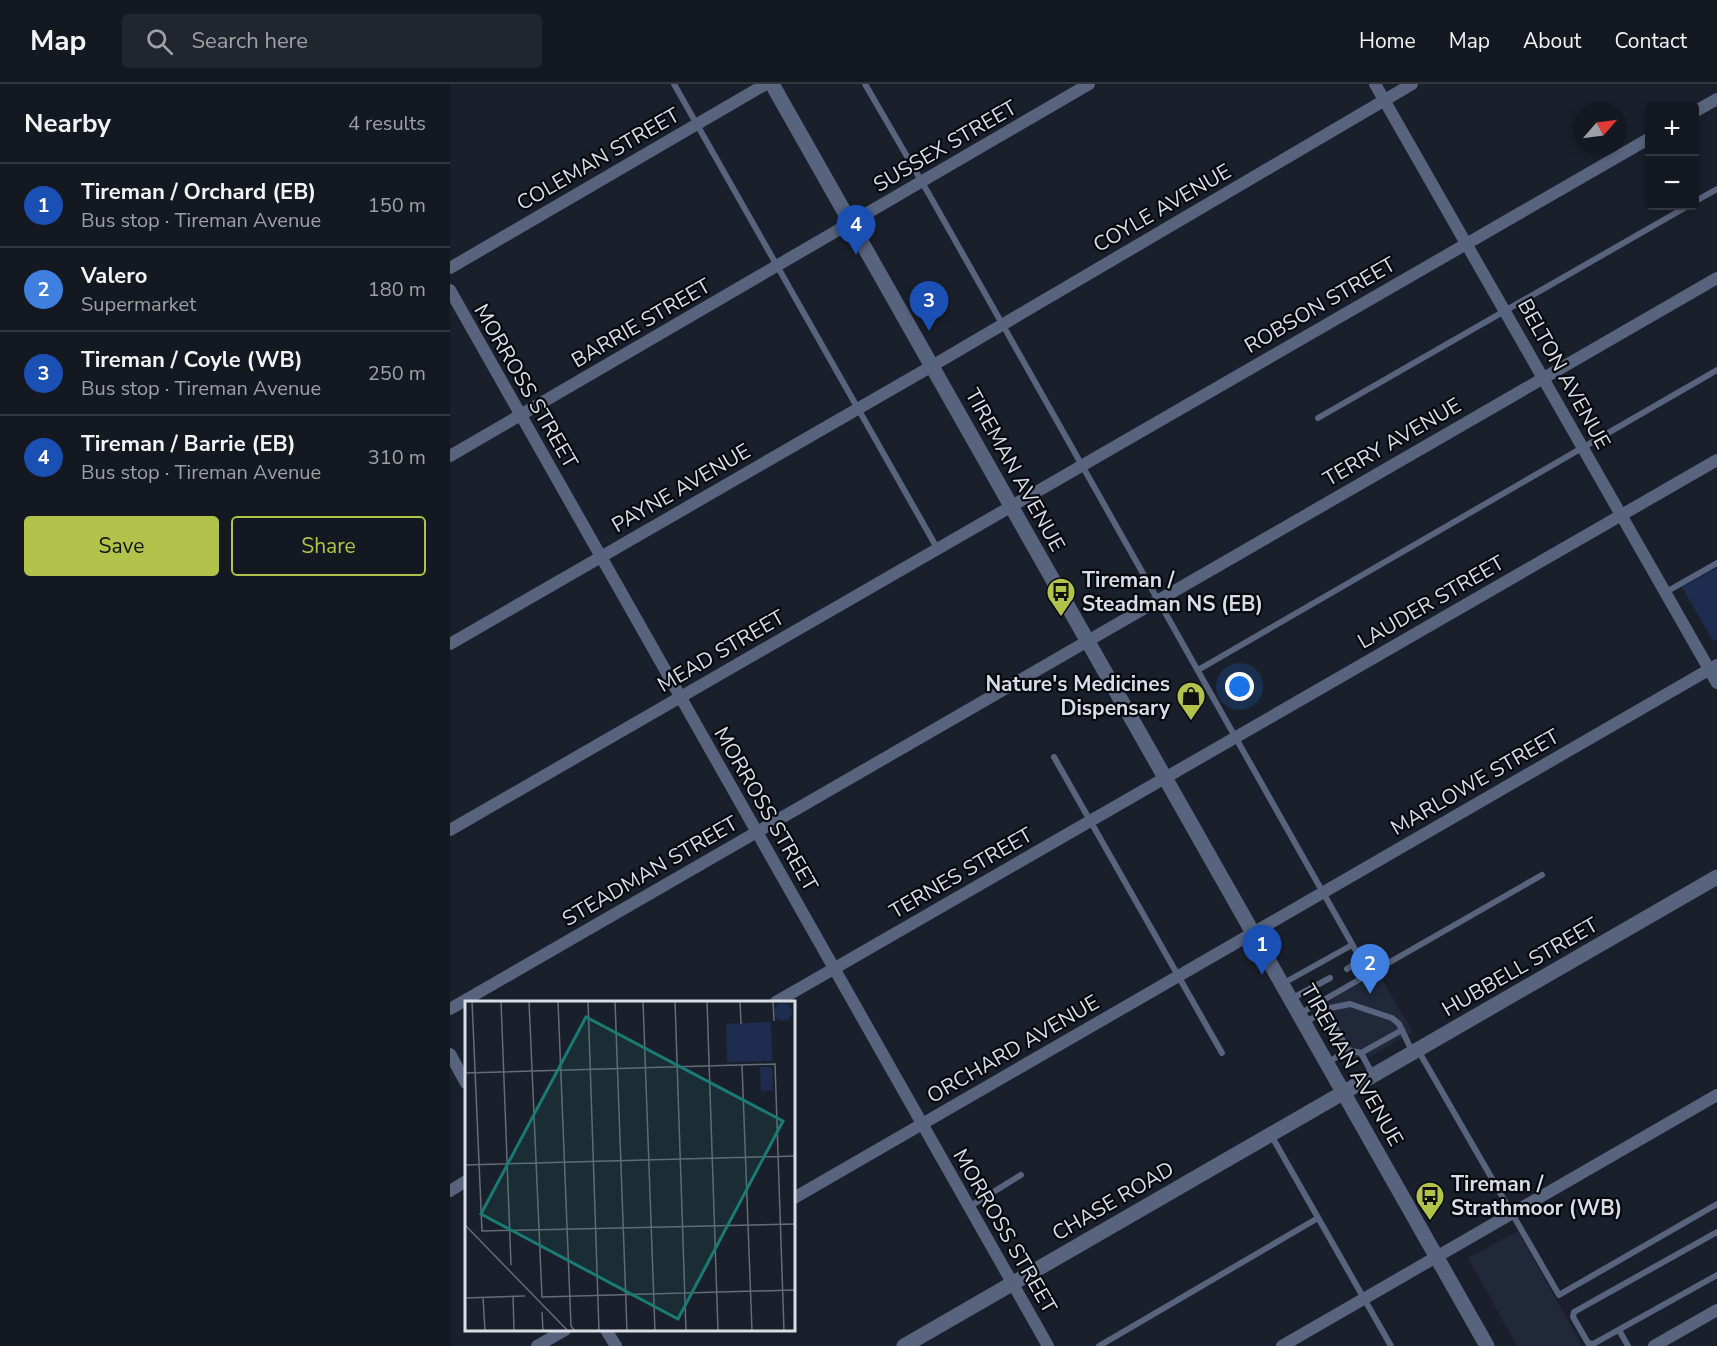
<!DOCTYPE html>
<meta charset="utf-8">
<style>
:root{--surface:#141820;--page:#21252d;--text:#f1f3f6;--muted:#9da0a5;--line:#33373e;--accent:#b2c34c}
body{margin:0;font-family:"Nunito Sans",sans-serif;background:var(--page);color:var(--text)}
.controls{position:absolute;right:18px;top:18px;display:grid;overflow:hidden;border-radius:6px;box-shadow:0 3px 9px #0003}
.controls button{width:54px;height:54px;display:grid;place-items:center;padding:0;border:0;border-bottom:2px solid var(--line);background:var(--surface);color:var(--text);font:30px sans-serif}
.compass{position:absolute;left:1123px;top:18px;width:54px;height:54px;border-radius:50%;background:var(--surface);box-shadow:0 3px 9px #0003;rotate:62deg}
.you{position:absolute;left:790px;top:603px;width:21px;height:21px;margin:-15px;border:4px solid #fff;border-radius:50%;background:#1a73e8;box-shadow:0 0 0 9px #1a73e833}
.badge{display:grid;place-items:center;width:39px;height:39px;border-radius:50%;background:var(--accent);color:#fff;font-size:20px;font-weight:700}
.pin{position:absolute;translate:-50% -50px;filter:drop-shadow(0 2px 3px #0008)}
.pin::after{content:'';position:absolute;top:32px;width:21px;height:18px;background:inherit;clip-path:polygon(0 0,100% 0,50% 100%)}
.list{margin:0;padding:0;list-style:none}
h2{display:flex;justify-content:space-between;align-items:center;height:78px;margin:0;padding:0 24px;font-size:26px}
h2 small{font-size:20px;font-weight:400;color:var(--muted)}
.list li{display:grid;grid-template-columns:39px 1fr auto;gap:18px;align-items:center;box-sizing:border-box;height:84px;padding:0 24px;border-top:2px solid var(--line)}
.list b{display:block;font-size:22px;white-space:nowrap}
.list p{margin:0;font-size:20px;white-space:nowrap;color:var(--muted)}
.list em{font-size:20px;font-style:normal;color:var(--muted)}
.actions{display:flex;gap:12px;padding:18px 24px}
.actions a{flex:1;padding:14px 0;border:2px solid var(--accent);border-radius:6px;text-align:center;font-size:21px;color:var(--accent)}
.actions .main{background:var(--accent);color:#111}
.icon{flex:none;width:33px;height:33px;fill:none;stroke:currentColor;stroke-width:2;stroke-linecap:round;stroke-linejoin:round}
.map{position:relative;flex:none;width:1267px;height:1262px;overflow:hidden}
header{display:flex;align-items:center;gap:36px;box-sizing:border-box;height:84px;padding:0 30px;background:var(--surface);border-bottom:2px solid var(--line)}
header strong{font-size:28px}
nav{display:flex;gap:33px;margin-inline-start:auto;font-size:21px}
.search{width:420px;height:54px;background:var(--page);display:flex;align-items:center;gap:15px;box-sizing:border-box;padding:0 21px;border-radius:6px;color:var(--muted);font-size:22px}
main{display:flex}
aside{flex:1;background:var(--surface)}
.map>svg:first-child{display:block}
.built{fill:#21283a}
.green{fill:#1e2c4f}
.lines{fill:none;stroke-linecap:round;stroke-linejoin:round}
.service{stroke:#58637d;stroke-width:6}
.minor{stroke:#58637d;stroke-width:12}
.tertiary{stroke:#58637d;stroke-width:15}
.labels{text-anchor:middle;stroke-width:4.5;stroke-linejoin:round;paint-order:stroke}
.street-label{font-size:21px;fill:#d9dde5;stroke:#07090f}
.poi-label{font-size:21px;font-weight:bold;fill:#d9dde5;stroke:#07090f;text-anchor:start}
.inset-road{fill:none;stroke:#666c75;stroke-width:1.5}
.view{fill:#197b74;fill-opacity:0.15;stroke:#197b74;stroke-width:3}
.inset-edge{fill:none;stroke:#d9dde5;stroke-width:3}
</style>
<header>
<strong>Map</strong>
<div class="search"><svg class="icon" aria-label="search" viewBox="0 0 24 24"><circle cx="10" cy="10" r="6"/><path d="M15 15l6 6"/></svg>Search here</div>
<nav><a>Home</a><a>Map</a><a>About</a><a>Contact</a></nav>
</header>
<main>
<aside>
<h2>Nearby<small>4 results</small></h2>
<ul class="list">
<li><span class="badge" style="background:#1a4fb4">1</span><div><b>Tireman / Orchard (EB)</b><p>Bus stop · Tireman Avenue</p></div><em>150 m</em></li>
<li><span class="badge" style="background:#3f7fe0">2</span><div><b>Valero</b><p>Supermarket</p></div><em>180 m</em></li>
<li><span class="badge" style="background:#1a4fb4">3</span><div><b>Tireman / Coyle (WB)</b><p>Bus stop · Tireman Avenue</p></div><em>250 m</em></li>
<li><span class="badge" style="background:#1a4fb4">4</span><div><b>Tireman / Barrie (EB)</b><p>Bus stop · Tireman Avenue</p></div><em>310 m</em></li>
</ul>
<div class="actions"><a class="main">Save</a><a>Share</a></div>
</aside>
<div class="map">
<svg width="1267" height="1262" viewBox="0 0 1267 1262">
<rect width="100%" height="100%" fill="#1a202b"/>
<g class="built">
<path d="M928,889L963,948L900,984L866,925Z"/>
<path d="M1068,1147L1132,1262H1067L1018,1174Z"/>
</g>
<path class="green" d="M1267,484V555L1263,557L1232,503Z"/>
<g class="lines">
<g class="service">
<path d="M224,0L487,464"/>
<path d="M415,0L480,112L919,890"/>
<path d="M1244,118L1267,105"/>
<path d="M868,334L1238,122"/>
<path d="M1216,508L1267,479"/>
<path d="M748,586L1267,286"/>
<path d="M604,673L772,969"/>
<path d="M897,885L911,876"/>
<path d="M832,900L902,861"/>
<path d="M841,915L880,894"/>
<path d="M876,927L898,966L911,969L923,991"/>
<path d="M851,929L1092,791"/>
<path d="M854,939L880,924L900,920L942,934L949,940L962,967"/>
<path d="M968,966L1109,1211L1267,1120"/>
<path d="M911,969L952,946"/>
<path d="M877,979L898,966"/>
<path d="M821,1051L941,1262"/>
<path d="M519,1123L571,1091"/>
<path d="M1267,1148L1124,1228L1123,1233L1138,1259L1143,1260L1267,1191"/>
<path d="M1169,1246L1178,1262"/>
<path d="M649,1262L868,1134"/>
</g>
<g class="minor">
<path d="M925,0L1267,599"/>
<path d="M1244,28L1267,15"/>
<path d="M0,184L316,0"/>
<path d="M0,206L598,1262"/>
<path d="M0,372L639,0"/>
<path d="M0,560L482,282L962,0"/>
<path d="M0,746L1200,54"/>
<path d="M326,918L1267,376"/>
<path d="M0,925L1267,194"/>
<path d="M0,970L16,999"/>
<path d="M0,1107L16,1097"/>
<path d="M344,1114L1267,581"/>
<path d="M156,1246L166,1262"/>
<path d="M87,1262L115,1246"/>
<path d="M832,1262L1267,1011"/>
<path d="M1204,1262L1267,1226"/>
</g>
<g class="tertiary">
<path d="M322,0L1037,1262"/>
<path d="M454,1262L1267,793"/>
</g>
</g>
<defs>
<g id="bus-pin" transform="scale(1.5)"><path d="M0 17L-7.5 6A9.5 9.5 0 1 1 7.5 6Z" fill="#b2c34c" stroke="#07090f"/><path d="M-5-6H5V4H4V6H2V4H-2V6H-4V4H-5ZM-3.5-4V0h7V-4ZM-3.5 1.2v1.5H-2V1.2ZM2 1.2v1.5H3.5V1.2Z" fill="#111"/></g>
<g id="shop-pin" transform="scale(1.5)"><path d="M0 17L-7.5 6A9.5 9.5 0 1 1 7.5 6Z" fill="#b2c34c" stroke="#07090f"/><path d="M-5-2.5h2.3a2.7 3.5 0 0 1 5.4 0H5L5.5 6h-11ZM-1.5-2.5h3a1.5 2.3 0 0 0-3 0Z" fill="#111"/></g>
</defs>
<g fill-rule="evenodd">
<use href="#bus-pin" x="611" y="508"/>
<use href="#shop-pin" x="741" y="612"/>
<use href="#bus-pin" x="980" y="1112"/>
</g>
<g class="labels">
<g class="street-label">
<text transform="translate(495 62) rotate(-30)" y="7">SUSSEX STREET</text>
<text transform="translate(148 75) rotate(-30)" y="7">COLEMAN STREET</text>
<text transform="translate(712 124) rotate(-30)" y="7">COYLE AVENUE</text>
<text transform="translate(870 221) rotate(-30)" y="7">ROBSON STREET</text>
<text transform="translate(191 239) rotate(-30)" y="7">BARRIE STREET</text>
<text transform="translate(1114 290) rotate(61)" y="7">BELTON AVENUE</text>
<text transform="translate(76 302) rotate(60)" y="7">MORROSS STREET</text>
<text transform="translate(942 358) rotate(-30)" y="7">TERRY AVENUE</text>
<text transform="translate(565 386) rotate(61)" y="7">TIREMAN AVENUE</text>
<text transform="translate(231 404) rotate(-30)" y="7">PAYNE AVENUE</text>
<text transform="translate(981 518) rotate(-30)" y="7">LAUDER STREET</text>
<text transform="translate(271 567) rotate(-30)" y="7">MEAD STREET</text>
<text transform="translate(1025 698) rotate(-30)" y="7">MARLOWE STREET</text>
<text transform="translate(316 725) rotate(60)" y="7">MORROSS STREET</text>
<text transform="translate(200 787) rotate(-30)" y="7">STEADMAN STREET</text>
<text transform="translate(511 789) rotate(-30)" y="7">TERNES STREET</text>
<text transform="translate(1070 883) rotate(-30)" y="7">HUBBELL STREET</text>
<text transform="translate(563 965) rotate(-30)" y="7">ORCHARD AVENUE</text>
<text transform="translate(902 981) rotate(60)" y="7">TIREMAN AVENUE</text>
<text transform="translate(663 1117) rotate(-30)" y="7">CHASE ROAD</text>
<text transform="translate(555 1147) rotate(60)" y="7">MORROSS STREET</text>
</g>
<g class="poi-label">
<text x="632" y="503">Tireman /<tspan x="632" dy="24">Steadman NS (EB)</tspan></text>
<text x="720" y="607" text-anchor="end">Nature's Medicines<tspan x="720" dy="24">Dispensary</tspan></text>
<text x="1001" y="1107">Tireman /<tspan x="1001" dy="24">Strathmoor (WB)</tspan></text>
</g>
</g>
<g transform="translate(15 917)">
<rect width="330" height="330" fill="#1a202b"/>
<path d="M309 11a9 9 0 1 1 18 0a9 9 0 1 1-18 0ZM306,21L307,60L262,61L261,23ZM295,66H307L308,89L296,90Z" fill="#1e2c4f"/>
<path class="inset-road" d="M7,0L17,230L330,223M36,0L46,264M64,0L77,296L330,289M93,0L106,325L110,330M123,0L134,330M150,0L162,330M178,0L190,330M210,0L221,330M242,0L253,330M275,0L276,23M308,0L309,20M277,64L287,330M0,72L310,63L319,330M0,164L330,155M0,224L103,330M48,295L49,330M18,296L20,330M0,297L60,295M77,311L78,330"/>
<path class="view" d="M121,16L318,120L213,318L16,213Z"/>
<rect width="330" height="330" class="inset-edge"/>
</g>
</svg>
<div class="controls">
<button>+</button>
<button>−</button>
</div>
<svg class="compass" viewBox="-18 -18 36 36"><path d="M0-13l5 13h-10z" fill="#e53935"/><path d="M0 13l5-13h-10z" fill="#9da0a5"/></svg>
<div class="you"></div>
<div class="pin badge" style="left:812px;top:891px;background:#1a4fb4">1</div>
<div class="pin badge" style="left:920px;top:910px;background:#3f7fe0">2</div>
<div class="pin badge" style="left:479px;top:247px;background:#1a4fb4">3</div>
<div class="pin badge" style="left:406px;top:171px;background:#1a4fb4">4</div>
</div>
</main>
